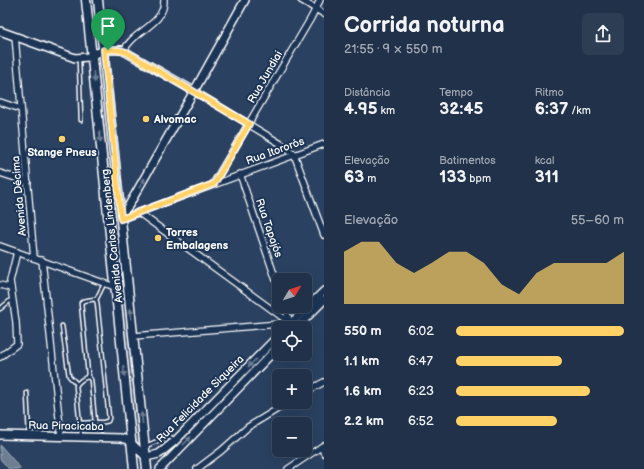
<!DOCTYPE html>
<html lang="pt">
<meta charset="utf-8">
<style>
:root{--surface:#203149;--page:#2d3d53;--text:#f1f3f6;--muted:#a2a9b4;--line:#3d4c61;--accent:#ffd166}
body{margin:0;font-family:"Balsamiq Sans",sans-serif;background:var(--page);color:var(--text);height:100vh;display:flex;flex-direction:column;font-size:15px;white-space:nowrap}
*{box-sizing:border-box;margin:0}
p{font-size:13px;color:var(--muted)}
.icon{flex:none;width:22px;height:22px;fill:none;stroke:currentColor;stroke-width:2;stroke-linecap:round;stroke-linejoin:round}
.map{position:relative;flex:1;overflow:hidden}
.details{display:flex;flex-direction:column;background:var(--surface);width:320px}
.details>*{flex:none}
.needle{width:26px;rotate:51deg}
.buttons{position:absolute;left:272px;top:273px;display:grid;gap:8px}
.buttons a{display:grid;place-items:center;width:40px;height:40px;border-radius:6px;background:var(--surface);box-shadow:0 4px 16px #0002,0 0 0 1px var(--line);font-size:20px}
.pin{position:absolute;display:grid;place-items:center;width:34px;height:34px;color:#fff;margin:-41px -17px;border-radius:50% 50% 50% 0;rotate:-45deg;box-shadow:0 0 4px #0007}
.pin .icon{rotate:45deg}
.round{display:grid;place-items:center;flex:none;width:42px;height:42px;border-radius:6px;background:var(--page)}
.head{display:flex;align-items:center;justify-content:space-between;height:68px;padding:0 20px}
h1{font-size:22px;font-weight:700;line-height:30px}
.metrics{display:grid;grid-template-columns:repeat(3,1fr);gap:6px;height:68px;padding:4px 20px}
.metrics div{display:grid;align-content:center}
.metrics b{font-size:17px;font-weight:700}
.metrics small{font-size:11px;font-weight:400}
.metrics p{font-size:11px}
.chart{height:112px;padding:8px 20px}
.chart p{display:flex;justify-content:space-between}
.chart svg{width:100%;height:72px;margin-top:4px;fill:var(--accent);opacity:.7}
ul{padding:0 20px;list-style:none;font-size:13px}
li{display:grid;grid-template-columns:64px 48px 1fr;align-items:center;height:30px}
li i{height:10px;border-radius:5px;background:var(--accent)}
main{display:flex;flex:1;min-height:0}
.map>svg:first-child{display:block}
</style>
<main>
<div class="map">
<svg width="324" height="469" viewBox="0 0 324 469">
<rect width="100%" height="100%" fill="#2a4161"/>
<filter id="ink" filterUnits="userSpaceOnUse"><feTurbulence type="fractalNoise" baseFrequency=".025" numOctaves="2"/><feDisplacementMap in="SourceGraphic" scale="8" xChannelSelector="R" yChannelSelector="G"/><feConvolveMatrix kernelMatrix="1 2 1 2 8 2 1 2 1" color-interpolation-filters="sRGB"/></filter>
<g filter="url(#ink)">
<!-- green -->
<path fill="#465975" stroke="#a2acba" d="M101,68l38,375 -3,-2 -38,-372z"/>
<!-- water -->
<path fill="#6d7d92" stroke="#a7b1be" d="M0,445l2,2 19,22h-12l-9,-10z"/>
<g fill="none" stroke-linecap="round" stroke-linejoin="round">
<defs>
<g id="service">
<path d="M79,59l2,61"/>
<path d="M96,300l8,-16"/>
<path d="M0,309l12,-10"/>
<path d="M62,326l7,50 8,8"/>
<path d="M27,393l2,42"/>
<path d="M80,423l24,-1 4,-1 1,-3 -12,-116 -2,-3 -12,2 -2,2 7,71 -1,3"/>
<path d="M81,435l-5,-49c2,-4 8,-9 13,-9l2,3 4,42"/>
<path d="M146,446l23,-10 6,4"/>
</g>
<g id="minor">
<path d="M301,0l23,14"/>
<path d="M15,36l19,222"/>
<path d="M124,51c8,-20 41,-26 40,-51"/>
<path d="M194,91l92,56 8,7 30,81"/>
<path d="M0,102l21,7"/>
<path d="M0,173l28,9"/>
<path d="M240,174l39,115"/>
<path d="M213,184l98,-166 9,-18"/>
<path d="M138,212l155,113"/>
<path d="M121,219l203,-75"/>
<path d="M0,246l115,41"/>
<path d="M42,260l19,176"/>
<path d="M0,285l11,3"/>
<path d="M285,306l5,17"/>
<path d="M134,336l157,-13"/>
<path d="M0,357l17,-13 -1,-22 -6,-41 7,-29"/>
<path d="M305,392l19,-10"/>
<path d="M321,447l3,6"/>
<path d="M197,469l24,-18 27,-24 41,-25"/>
<path d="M288,469l36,-24"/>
</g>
<g id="tertiary">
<path d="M0,31l75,27 13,-1 16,-7h18l72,41"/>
<path d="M121,216l8,-11 69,-121 47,-84"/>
<path d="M286,328l38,-37"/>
<path d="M296,328l28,-28"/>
<path d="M0,435l121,3 7,2 18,17 13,-3 16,-13 104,-106"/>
<path d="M160,469l119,-123"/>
</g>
<g id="primary">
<path d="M86,0l48,469"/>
<path d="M98,0l49,469"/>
</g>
</defs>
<!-- service casing -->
<use href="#service" stroke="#fff" stroke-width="5.5"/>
<!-- minor casing -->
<use href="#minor" stroke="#fff" stroke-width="8"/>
<!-- tertiary casing -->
<use href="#tertiary" stroke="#fff" stroke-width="10"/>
<!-- primary casing -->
<use href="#primary" stroke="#fff" stroke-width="11"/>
<!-- service -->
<use href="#service" stroke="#1d3557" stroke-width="2.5"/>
<!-- minor -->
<use href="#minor" stroke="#1d3557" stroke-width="5.5"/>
<!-- tertiary -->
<use href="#tertiary" stroke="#1d3557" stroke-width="7"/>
<!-- primary -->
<use href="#primary" stroke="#1d3557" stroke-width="8"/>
</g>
<!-- one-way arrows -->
<defs><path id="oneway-solid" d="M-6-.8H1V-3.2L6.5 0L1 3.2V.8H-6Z"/></defs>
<g fill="#6c7c92">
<use href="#oneway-solid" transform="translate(94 77) rotate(83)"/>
<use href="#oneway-solid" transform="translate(100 137) rotate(84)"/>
<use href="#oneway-solid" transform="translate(142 183) rotate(-60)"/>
<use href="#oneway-solid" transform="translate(131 314) rotate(-96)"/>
<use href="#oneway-solid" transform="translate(252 363) rotate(135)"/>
<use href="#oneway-solid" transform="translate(124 371) rotate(84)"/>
<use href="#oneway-solid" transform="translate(142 418) rotate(-96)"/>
<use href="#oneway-solid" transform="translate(187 441) rotate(-46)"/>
</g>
</g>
<g fill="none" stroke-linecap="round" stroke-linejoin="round" filter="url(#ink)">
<defs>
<path id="route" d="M104,50h14l8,2 123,72 -35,60 -93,35z"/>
</defs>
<!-- route casing -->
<use href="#route" stroke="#fff" stroke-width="8"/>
<!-- route -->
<use href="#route" stroke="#ffd166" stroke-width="5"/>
</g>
<!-- markers -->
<g fill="#ffd166" stroke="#1d3557" stroke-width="1.5">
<circle cx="146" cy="119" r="4"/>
<circle cx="62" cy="139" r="4"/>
<circle cx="158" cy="238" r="4"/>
</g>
<g text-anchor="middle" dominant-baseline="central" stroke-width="4" stroke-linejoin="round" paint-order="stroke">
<!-- street labels -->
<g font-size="11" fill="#fff" stroke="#1d3557">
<text transform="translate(265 77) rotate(-60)">Rua Jundiai</text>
<text transform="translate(275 151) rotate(-20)">Rua Itororós</text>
<text transform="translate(19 196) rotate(-95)">Avenida Décima</text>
<text transform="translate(269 228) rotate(71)">Rua Tapajós</text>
<text transform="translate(112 236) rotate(-96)">Avenida Carlos Lindenberg</text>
<text transform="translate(200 399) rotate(-45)">Rua Felicidade Siqueira</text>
<text transform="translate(66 426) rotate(1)">Rua Piracicaba</text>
</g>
<!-- poi labels -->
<g font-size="11" font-weight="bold" fill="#fff" stroke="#1d3557" text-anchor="start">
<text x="154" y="119">Alvomac</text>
<text x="62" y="152" text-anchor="middle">Stange Pneus</text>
<text x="166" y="232">Torres<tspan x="166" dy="13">Embalagens</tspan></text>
</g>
</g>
</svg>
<div class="buttons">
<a><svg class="needle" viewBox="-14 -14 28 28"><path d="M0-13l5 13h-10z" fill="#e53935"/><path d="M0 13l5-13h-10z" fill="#a2a9b4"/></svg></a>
<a><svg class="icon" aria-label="locate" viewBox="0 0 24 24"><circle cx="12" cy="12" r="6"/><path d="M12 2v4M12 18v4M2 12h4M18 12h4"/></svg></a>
<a>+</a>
<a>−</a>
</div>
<div class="pin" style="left:108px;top:50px;background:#1e9e55"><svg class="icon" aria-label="arrive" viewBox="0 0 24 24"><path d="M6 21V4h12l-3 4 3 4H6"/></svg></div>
</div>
<section class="details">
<div class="head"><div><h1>Corrida noturna</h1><p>21:55 · 9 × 550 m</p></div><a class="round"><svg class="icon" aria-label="share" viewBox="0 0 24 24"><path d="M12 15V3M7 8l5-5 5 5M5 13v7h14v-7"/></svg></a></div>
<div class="metrics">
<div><p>Distância</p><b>4.95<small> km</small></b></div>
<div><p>Tempo</p><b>32:45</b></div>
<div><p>Ritmo</p><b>6:37<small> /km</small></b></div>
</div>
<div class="metrics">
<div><p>Elevação</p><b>63<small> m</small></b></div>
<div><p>Batimentos</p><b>133<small> bpm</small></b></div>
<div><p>kcal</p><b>311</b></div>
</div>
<div class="chart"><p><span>Elevação</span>55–60 m</p>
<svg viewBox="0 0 160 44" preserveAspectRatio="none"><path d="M0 44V12L10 6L20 6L30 19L40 25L50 19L60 12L70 12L80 19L90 32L100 38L110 25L120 19L130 19L140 19L150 19L160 12V44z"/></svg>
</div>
<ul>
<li><b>550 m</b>6:02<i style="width:100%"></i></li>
<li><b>1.1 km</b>6:47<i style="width:63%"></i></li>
<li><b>1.6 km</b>6:23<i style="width:80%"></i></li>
<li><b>2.2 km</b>6:52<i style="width:60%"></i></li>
</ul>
</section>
</main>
